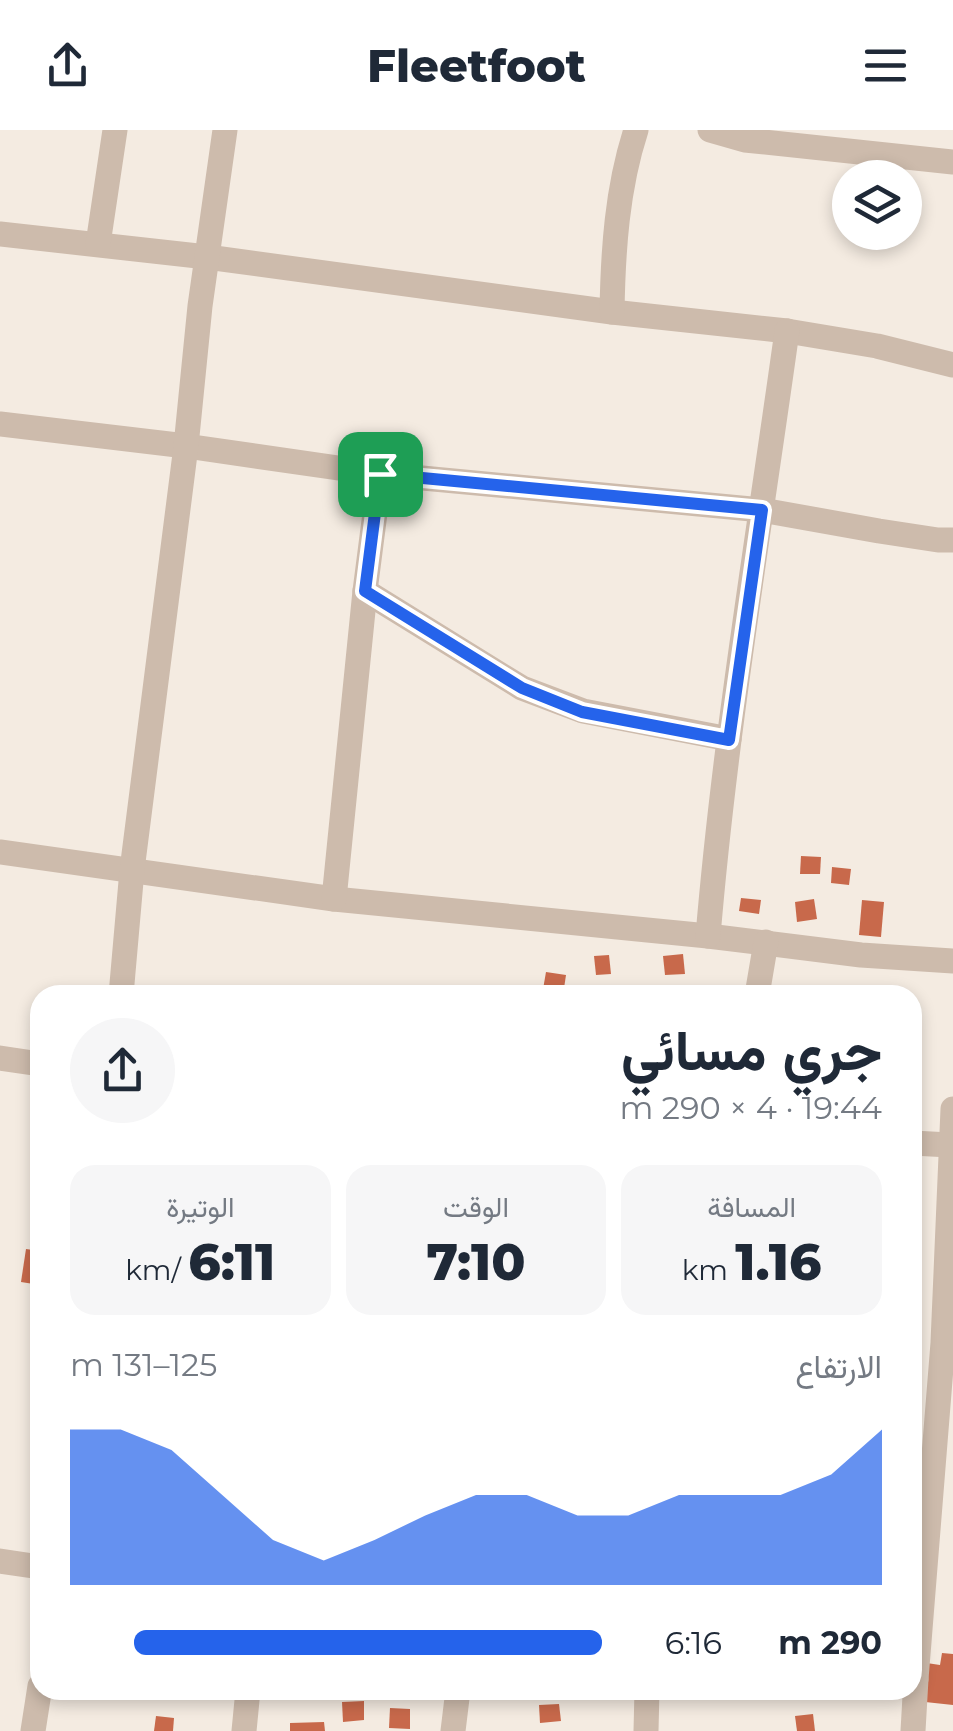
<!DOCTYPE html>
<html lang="ar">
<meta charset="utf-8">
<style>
:root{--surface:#fff;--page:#f6f6f7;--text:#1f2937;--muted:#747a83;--accent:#2563eb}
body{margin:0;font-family:Montserrat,Vazirmatn,sans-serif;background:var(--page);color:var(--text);direction:rtl;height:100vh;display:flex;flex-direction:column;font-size:38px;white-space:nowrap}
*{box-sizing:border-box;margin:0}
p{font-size:32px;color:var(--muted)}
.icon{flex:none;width:55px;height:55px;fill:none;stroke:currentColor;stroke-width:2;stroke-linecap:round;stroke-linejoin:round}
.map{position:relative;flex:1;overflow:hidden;direction:ltr}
.details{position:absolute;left:30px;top:855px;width:892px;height:715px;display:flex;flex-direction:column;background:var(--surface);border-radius:30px;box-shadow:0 5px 15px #0003;direction:rtl}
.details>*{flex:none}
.tools{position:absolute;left:832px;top:30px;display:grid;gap:20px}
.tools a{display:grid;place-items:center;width:90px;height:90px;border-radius:50%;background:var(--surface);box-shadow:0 5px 15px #0003;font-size:50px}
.pin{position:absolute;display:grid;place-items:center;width:85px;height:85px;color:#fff;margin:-42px;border-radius:20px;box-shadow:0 5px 15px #0006}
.round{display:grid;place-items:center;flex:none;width:105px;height:105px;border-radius:52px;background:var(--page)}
.summary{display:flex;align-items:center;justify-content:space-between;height:170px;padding:0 40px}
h1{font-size:55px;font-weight:800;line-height:75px}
.metrics{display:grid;grid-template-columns:repeat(3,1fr);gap:15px;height:170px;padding:10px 40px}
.metrics div{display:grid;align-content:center;border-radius:25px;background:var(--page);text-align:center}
.metrics b{font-size:50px;font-weight:800}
.metrics small{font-size:28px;font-weight:400}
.metrics p{font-size:28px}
.chart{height:280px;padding:20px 40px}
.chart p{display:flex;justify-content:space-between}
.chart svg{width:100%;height:180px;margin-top:10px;fill:var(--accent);opacity:.7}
ul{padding:0 40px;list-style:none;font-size:32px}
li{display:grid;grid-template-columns:160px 120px 1fr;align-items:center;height:75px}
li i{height:25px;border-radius:12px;background:var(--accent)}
header{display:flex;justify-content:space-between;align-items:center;height:130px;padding:0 40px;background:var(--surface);font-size:45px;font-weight:800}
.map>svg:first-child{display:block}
</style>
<header><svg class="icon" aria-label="menu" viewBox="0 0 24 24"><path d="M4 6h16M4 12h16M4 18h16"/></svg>Fleetfoot<svg class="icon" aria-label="share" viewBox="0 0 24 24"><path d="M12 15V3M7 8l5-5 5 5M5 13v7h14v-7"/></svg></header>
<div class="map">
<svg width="953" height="1601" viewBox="0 0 953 1601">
<rect width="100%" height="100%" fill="#f4ebe1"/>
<!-- building -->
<g fill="#c8694b">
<path d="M801,726l20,1 -1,17h-20z"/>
<path d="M832,737l19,2 -2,16 -18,-2z"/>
<path d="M741,768l20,2 -2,14 -20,-3z"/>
<path d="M814,769l3,20 -20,3 -2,-20z"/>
<path d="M862,770l22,2 -3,35 -22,-2z"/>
<path d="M683,824l2,20 -20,1 -2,-19z"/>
<path d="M609,825l2,19 -15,1 -2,-19z"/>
<path d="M546,842l20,3 -3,20h-21z"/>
<path d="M26,1119l14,2v34l-19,-3z"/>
<path d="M942,1523l11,1v51l-37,-4 4,-39 20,3z"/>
<path d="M364,1571v19l-21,2 -1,-20z"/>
<path d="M559,1574l2,17 -21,2 -1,-18z"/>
<path d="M390,1578l20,1v20l-21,-1z"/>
<path d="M813,1584l2,17h-18l-2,-15z"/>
<path d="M156,1586l18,2 -1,13h-19z"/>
<path d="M324,1592l1,9h-35v-8z"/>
</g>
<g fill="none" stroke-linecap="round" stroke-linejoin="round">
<!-- minor -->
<g stroke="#cdbbac" stroke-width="25">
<path d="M710,0l35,10 208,22"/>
<path d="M0,104l207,23 405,55 175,19 90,15 76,19"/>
<path d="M98,114l17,-114"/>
<path d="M612,182c1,-61 5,-124 24,-182"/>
<path d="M0,294l186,22 194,28 382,36 117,21 59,9h15"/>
<path d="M365,461l157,97 61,23 146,28"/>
<path d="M0,722l334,47 374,37 153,19 92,6"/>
<path d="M334,769l31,-308 15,-117"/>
<path d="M708,806c17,-203 51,-403 79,-605"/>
<path d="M121,865l11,-125 54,-424 14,-140 25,-176"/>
<path d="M757,865l9,-53"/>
<path d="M0,928l40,6"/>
<path d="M912,1013l38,2"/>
<path d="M0,1431l40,6"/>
<path d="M912,1549h4l27,-336 10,-234"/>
<path d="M33,1601l7,-45"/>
<path d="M244,1601l4,-41"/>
<path d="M453,1601l5,-41"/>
<path d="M646,1601l1,-41"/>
<path d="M913,1601l3,-52"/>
</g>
</g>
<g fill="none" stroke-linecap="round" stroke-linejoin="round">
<defs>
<path id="route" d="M380,344l382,36 -33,230 -147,-28 -60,-24 -157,-97z"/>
</defs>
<!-- route casing -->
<use href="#route" stroke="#fff" stroke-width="20"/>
<!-- route -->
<use href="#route" stroke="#2563eb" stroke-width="12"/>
</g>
</svg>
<div class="tools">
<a><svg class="icon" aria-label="layers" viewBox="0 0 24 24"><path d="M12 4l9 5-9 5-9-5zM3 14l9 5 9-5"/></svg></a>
</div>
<div class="pin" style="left:380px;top:344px;background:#1e9e55"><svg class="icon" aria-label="arrive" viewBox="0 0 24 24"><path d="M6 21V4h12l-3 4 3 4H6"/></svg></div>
<section class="details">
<div class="summary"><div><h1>جري مسائي</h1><p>19:44 · 4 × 290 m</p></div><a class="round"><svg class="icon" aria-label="share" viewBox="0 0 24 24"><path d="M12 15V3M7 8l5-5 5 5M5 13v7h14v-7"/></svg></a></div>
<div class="metrics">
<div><p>المسافة</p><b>1.16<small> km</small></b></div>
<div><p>الوقت</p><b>7:10</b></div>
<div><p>الوتيرة</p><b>6:11<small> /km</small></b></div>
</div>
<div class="chart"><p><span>الارتفاع</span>125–131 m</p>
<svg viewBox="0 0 160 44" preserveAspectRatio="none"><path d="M0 44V6L10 6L20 11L30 22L40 33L50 38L60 33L70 27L80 22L90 22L100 27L110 27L120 22L130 22L140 22L150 17L160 6V44z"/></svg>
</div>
<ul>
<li><b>290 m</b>6:16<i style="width:88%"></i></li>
</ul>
</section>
</div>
